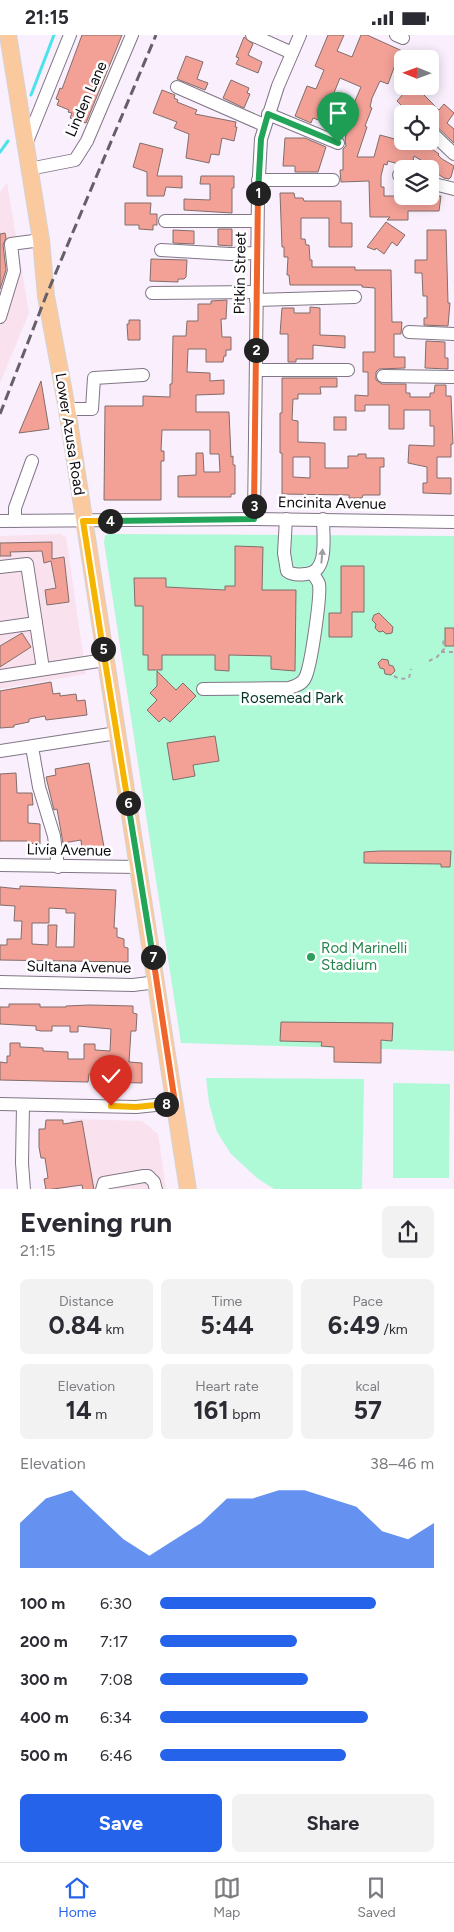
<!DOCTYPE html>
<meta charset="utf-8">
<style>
:root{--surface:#fff;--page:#f2f2f3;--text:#2b2b33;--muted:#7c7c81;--line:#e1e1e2;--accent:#2563eb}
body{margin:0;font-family:Figtree,sans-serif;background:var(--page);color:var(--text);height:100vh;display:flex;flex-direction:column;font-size:19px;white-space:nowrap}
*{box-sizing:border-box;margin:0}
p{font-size:16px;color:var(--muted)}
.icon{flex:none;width:28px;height:28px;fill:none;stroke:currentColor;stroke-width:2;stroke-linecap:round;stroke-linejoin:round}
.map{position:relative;height:1154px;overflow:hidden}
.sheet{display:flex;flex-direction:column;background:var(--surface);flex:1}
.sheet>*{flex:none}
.needle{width:32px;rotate:271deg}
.fabs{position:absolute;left:394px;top:15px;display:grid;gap:10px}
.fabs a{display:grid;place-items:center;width:45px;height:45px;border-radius:8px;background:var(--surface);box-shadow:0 2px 12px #0003;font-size:25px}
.pin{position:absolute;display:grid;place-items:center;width:42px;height:42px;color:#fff;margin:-51px -21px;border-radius:50% 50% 50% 0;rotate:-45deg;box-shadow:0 0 5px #0007}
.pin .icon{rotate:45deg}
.km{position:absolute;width:25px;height:25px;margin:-12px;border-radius:50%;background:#222;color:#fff;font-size:14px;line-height:25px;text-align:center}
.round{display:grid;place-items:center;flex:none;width:52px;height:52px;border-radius:8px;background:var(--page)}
.head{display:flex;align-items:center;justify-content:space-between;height:85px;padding:0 20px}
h1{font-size:28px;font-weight:700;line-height:38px}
.figures{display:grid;grid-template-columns:repeat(3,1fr);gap:8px;height:85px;padding:5px 20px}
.figures div{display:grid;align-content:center;border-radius:8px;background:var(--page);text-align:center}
.figures b{font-size:25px;font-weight:700}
.figures small{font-size:14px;font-weight:400}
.figures p{font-size:14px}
.chart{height:140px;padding:10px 20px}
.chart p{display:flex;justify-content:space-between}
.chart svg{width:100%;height:90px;margin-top:5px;fill:var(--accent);opacity:.7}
.action{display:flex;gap:10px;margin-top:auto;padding:10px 20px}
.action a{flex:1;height:58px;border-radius:8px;background:var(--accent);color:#fff;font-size:20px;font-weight:700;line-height:58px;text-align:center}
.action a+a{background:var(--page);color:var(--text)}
ul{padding:0 20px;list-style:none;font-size:16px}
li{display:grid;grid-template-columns:80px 60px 1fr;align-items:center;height:38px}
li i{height:12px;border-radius:6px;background:var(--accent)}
.status{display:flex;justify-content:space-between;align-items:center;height:35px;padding:0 25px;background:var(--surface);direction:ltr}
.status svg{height:14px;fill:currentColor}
.dock{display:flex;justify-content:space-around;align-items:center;height:70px;border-top:1px solid var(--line);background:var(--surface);font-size:14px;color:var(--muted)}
.dock a{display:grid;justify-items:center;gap:2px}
.dock .selected{color:var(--accent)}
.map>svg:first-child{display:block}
</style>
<div class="status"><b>21:15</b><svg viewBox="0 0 49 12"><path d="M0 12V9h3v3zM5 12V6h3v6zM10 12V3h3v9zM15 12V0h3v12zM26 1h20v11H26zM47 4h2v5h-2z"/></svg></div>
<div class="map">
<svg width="454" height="1155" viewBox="0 0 454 1155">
<rect width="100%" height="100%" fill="#f9effd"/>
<!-- industrial -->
<g fill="#f9e2ee">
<path d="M7,148l22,130 -29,70v-191z"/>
<path d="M60,499l6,3 20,137 -86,15v-153z"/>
<path d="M71,1084l71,2 16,13 8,55h-84z"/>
</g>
<!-- green -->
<g fill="#aef9d6">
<path d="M108,499l346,2v515l-273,-8 -77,-501 1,-6z"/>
<path d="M206,1043l158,1 -2,110h-88l-17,-11 -26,-24 -14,-22 -8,-29z"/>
<path d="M393,1048l57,1 -1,94h-56z"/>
</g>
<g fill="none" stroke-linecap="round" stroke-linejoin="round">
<!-- stream -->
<g stroke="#4be3eb" stroke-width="3">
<path d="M31,60l23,-60"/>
<path d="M0,117l8,-11"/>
</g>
</g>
<!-- building -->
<g fill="#f3a197" stroke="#826d6a" fill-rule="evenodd">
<path d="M82,0h40l-36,88 -16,-5 2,-5 -4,-1 1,-2 -12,-5 2,-5 -3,-1 4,-11 2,1z"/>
<path d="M328,0h16l-7,16 15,6 9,-22h6l53,24h-18v9l-7,-3 -7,19 -8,-3 -8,17 -2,9 2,1 -7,18 2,1 -10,30h17l6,-22 22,6h22l-1,2 16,11 -1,1 4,4 12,7 -3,11 -2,2 -5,-1 -14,-9 1,-3 -17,-10 -1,5 -2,-1 -2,7 -21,-6 -1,4 -3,-1 -3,12v11h3v9h57l-2,15h-31v9h-21l3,-3h-20l-1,-36 -28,1 -1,-12h3v-21l3,-3 -1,-7h1l-1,-1 2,-6 -7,-2v-6h-10l-17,-6 -2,5 -16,-7 12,-30 9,3 8,-19 -9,-4zM340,43l21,9 -13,30 -21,-7z"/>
<path d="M244,2l9,7 -5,11 14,7 -4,11 -22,-9 3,-6 -3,-1z"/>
<path d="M186,21l17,6 -6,17 11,4 -3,7 -28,-11z"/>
<path d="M231,45l18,8 -2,5 3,1 -6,14 -21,-10z"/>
<path d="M410,51h23l-9,9 15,15 5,-6 10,9 -7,10 7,6v14l-24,-23v-6h-10l-7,-7 -5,5 -11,-11z"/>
<path d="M162,55l13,5 -1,3 4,2 -1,2 20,8 -2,4 41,8 -1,5h2l-3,14 -12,-3 -3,17 -8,-1 -2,9 -23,-5 3,-24 -15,-6 3,-6 -24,-9z"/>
<path d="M285,103h20l21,9 -8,25h-23v-6h-12z"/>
<path d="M140,108l23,6 -6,27h25v12l-16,-1 -2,9h-17v-24l-14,-5z"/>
<path d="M201,141h33v12h-2v25l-48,-3v-11l26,1v-16h-10z"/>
<path d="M280,158h14l1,5h8l1,3h37v22h11v24h-23v-29h-28v21h4l1,6h3l1,15h2v7h43v3h36l1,52h10l-1,12h-7v23h11v11l-26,1 -3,3v8l6,4h24v9h4v4h20v-4h4l1,-8h11v11h5l2,48h-2v13h-14v21h14v16l-28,-1v-10h4v-16l-19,-4 1,-18 25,1v-20h-4v-16h-26v19h-15v-24h-24v6h-10v-16l13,1v-24h-5v-20h12v-64l-13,-1v-2h-72l-1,-10h-2l1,-18h-4v-10h-2z"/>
<path d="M125,168h26l-1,11h7v11h-4v5l-14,-1v-4h-14z"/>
<path d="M386,187l19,13 -8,11 -5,-4 -8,12 -8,-6 -1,2 -8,-3z"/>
<path d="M218,194h14v17l-14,-1z"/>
<path d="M173,195l21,1v13l-21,-1z"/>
<path d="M427,195h19l2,73h2l-2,23 -24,-1v-7h3v-22h-4l-1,-23h-7v-13h12z"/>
<path d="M5,198l1,5 -3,7 3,25 -6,19v-55z"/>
<path d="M151,224l36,1 -1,17 -2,2h-6v3l-28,-1z"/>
<path d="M227,265l-1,19h-5l1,18h9v13h-5v6h-2l-1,6h-17v-13h-18l-1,23 23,1v8l14,-1v14l-28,1v17h33l2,45 2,-1v9h2v29h-4v3h-53v-21l18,-1v-22h7l1,19h16l-1,-18h-9v-24h-48l-1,21h3v10h-3v39h-57l1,-94h38v-10l27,1v-13h2l1,-48h13l1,-15h11v-17h13v-3z"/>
<path d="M310,272l10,1v27l25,1v12l-32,-3v14h-17v3h-8v-28h-8l2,-26h12v5h16z"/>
<path d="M129,285h11v20h-12l-1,-16h2z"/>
<path d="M426,306l19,1v16h3v11l-23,-1z"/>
<path d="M282,343h55v9h-17l1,7h-23v5h-5l-1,21 6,1v21l27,1v25h23v-12h10v-2h8v4h18v9h-4v28h-17l-1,3h-13v-3l-67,-1v-41h-2v-40h2zM293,422h17v21l-17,-1z"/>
<path d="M41,346l8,48 -30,4z"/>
<rect x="334" y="382" width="12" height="13"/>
<path d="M52,507v17l12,-2 5,45 -22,3 -2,-15 11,-2 -5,-27 -7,2 -2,-12 -32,1 1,4h-11v-13z"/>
<path d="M235,511l28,1 -1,43h34l-1,81 -24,-2v-13l-42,-1v16l-14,-1v-15h-53v15h-14v-15h-5v-49h-8l-1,-28h32v9l59,3v-4h10z"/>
<path d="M341,531h23v46h-12v25h-23v-24h12z"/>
<path d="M379,578l14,14 -1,6 -6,1 -3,-3 -4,1 -4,-4 1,-4 -4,-4 2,-5z"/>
<rect x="445" y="593" width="9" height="18"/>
<path d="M22,598l9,14 -31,20v-21z"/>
<path d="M382,624l6,1 1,5 4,1 2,5 -4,4 -6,-1 -1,-5 -4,-1 -2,-5z"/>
<path d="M157,636l19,19 7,-7 13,13 -26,26 -6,-5 -5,5 -12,-12 10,-10 -7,-7 7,-7z"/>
<path d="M51,647l2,12 7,-1v3l16,-2 1,7 8,-1 2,15 -41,5 -1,-4 -16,3v3l-15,3v2l-14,1v-37z"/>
<path d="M215,701l4,25 -26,4 2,11 -22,4 -6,-37z"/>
<path d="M89,728l15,84 -22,3 -1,-10 -18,3 -6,-34 -3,1 -8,-33 10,-2 -1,-6z"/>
<path d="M16,738l1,20h15l1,12h-5v18l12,1v20l-13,-1v-2h-27v-67z"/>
<path d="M379,816h72l-1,16h-9v-3l-77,-1v-11z"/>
<path d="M20,851l96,4 -2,38h3v9l7,2v8l4,1v14l-128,-2v-15h7v-6h14l1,-18h-8l1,-15 -15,-1v-18l20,2zM49,873l17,1v4h9l-1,34h-18l1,-22h-9v20l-16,-1v-21h17z"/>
<path d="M9,969h31v3h26v-1l23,-1 44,1v7l4,1 -1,17h-5l-2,31 13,1v20l-35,-1v-8h-18l-1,8 -88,-2v-18l7,1v-7h3v-13h10v4l23,1v3l25,1v7h16v-15h11v6l15,1 1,-22 -33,-3v6h-8v-6h-18v5h-11l-5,-1v-4l-36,-2v-17h9z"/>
<path d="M281,987l112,1 -1,18 -11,-1v23l-47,-1v-15l-13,-1 1,-4 -42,-1z"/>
<path d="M46,1085h17v4l19,-3 12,69h-11l-1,-5 -36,5 -2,-11 4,-1 -3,-20h-4l-2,-11v-18h6z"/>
</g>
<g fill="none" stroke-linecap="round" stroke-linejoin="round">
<defs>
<g id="minor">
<path d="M252,0l40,18"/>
<path d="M396,0l7,3"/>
<path d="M177,52l87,38"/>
<path d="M268,79l70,29"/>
<path d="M430,96l24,23"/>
<path d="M26,109l44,-109"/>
<path d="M29,134l46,-9 12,-19 45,-106"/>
<path d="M399,140l3,1"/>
<path d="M258,145h75"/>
<path d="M430,148l24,6"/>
<path d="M165,186h92"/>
<path d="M161,215l69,4 27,-1"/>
<path d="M152,258l104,-1"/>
<path d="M256,265l99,-3"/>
<path d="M0,282l14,-46 -3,-27 30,-4"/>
<path d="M409,297l45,2"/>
<path d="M256,335h92"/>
<path d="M383,341l71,1"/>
<path d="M67,374h25l2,-31 49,-3"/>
<path d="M254,484l4,-325 3,-55 17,-53 22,-51"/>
<path d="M286,484l-2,34 3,18c5,4 12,4 19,3 23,-1 17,-38 17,-55"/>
<path d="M0,486l254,-2 200,3"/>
<path d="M15,486v-13l17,-47"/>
<path d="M0,532l27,-3 16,105"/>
<path d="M0,593l36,-5"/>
<path d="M0,641l105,-16"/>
<path d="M203,654l86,-1c7,-2 13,-4 16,-10 6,-11 16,-82 14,-94 -1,-3 -4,-7 -6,-10"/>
<path d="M32,712l7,40 15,49 4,31"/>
<path d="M0,716l117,-18"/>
<path d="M0,830l138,2"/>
<path d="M0,947l133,3 24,-3"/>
<path d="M0,1069l136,3 39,-4"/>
<path d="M23,1070l-1,58 2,27"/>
<path d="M102,1155l2,-7 40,-7h4l6,6 2,8"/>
</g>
<path id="major" d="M8,0l33,205 5,56 21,113 121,781"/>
</defs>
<!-- minor casing -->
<use href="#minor" stroke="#807685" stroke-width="14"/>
<!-- major casing -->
<use href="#major" stroke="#d3d3d4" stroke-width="18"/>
<!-- path -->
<g stroke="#aaa2ad" stroke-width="2" stroke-dasharray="4 4" stroke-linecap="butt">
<path d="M441,617h13"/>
<path d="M429,626l8,-4 7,-8 -1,-11"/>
<path d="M394,641l6,3 9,-1 2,-9"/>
</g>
<!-- minor -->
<use href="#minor" stroke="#fff" stroke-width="12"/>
<!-- major -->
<use href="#major" stroke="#faca9e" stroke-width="16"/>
<!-- rail -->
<path stroke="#656068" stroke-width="3" stroke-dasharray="10 5" stroke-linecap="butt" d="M0,379l46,-118 110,-261"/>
</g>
<!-- one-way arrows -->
<defs><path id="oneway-solid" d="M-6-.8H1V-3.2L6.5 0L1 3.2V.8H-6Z" transform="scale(1.25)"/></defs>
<use fill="#9e9d9f" href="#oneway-solid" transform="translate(322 521) rotate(-85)"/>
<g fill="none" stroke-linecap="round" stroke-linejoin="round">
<defs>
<path id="split-1" d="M258,158l3,-54 7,-25 70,29"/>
<path id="split-2" d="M256,315l2,-157"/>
<path id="split-3" d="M254,471l2,-156"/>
<path id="split-4" d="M110,486l144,-2v-13"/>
<path id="split-5" d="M103,614l-20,-128h27"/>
<path id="split-6" d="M103,614l25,154"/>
<path id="split-7" d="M128,768l25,154"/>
<path id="split-8" d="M153,922l22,146 -9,1"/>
<path id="split-9" d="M111,1071l25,1 30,-3"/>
</defs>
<!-- split-1 casing -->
<use href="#split-1" stroke="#fff" stroke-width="10"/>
<!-- split-2 casing -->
<use href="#split-2" stroke="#fff" stroke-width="10"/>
<!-- split-3 casing -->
<use href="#split-3" stroke="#fff" stroke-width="10"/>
<!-- split-4 casing -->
<use href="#split-4" stroke="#fff" stroke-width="10"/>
<!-- split-5 casing -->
<use href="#split-5" stroke="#fff" stroke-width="10"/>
<!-- split-6 casing -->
<use href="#split-6" stroke="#fff" stroke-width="10"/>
<!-- split-7 casing -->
<use href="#split-7" stroke="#fff" stroke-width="10"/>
<!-- split-8 casing -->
<use href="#split-8" stroke="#fff" stroke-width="10"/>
<!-- split-9 casing -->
<use href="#split-9" stroke="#fff" stroke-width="10"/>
<!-- split-1 -->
<use href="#split-1" stroke="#22a559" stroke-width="6"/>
<!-- split-2 -->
<use href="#split-2" stroke="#f0652b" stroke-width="6"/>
<!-- split-3 -->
<use href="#split-3" stroke="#f0652b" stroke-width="6"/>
<!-- split-4 -->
<use href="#split-4" stroke="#22a559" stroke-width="6"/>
<!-- split-5 -->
<use href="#split-5" stroke="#f5b400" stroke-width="6"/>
<!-- split-6 -->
<use href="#split-6" stroke="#f5b400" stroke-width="6"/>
<!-- split-7 -->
<use href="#split-7" stroke="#22a559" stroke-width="6"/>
<!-- split-8 -->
<use href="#split-8" stroke="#f0652b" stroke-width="6"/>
<!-- split-9 -->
<use href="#split-9" stroke="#f5b400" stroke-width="6"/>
</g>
<!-- markers -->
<circle fill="#2e9e5b" stroke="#fff" stroke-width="2" cx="311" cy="922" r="5"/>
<g text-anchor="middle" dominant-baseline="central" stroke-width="5" stroke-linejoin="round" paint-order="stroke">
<!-- street labels -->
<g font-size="15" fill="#0d0a0f" stroke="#fff">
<text transform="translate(86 64) rotate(-66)">Linden Lane</text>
<text transform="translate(240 238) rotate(-89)">Pitkin Street</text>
<text transform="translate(70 399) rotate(81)">Lower Azusa Road</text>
<text transform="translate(332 468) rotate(1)">Encinita Avenue</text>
<text transform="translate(69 815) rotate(1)">Livia Avenue</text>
<text transform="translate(79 932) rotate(1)">Sultana Avenue</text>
</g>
<!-- park labels -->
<g font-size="15" fill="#013624" stroke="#fff">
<text x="292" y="663">Rosemead Park</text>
</g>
<!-- leisure labels -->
<g font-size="15" fill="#27864d" stroke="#fff" text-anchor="start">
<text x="321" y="913">Rod Marinelli<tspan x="321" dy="17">Stadium</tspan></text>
</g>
</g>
</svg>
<div class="fabs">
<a><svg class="needle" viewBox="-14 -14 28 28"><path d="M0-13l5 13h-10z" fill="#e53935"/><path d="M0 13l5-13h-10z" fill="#7c7c81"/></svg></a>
<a><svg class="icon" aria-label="locate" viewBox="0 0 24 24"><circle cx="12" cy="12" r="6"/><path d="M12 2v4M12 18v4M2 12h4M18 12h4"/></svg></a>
<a><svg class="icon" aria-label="layers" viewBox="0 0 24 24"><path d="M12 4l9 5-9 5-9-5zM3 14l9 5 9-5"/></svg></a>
</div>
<div class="pin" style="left:338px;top:108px;background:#1e9e55"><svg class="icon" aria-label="arrive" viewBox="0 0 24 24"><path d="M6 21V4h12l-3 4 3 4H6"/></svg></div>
<div class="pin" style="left:111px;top:1071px;background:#d93025"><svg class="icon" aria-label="check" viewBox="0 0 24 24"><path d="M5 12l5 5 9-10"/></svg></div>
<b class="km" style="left:258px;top:158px">1</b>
<b class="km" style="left:256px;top:315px">2</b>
<b class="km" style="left:254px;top:471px">3</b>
<b class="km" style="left:110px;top:486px">4</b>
<b class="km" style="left:103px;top:614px">5</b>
<b class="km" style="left:128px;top:768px">6</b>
<b class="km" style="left:153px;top:922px">7</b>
<b class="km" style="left:166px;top:1069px">8</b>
</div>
<section class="sheet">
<div class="head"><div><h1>Evening run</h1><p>21:15</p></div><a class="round"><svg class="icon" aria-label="share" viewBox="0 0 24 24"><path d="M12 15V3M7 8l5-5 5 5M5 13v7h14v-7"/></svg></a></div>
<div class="figures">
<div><p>Distance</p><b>0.84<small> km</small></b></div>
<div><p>Time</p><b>5:44</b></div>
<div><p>Pace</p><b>6:49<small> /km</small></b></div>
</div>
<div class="figures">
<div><p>Elevation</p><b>14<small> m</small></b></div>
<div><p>Heart rate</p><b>161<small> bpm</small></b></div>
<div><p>kcal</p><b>57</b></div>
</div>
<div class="chart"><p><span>Elevation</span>38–46 m</p>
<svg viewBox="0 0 160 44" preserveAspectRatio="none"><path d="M0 44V22L10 10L20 6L30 18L40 30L50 38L60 30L70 22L80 10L90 10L100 6L110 6L120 10L130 14L140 26L150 30L160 22V44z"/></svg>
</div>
<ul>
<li><b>100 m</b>6:30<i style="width:79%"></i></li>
<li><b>200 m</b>7:17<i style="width:50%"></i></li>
<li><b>300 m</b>7:08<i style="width:54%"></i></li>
<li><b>400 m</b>6:34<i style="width:76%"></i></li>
<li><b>500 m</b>6:46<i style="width:68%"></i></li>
</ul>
<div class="action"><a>Save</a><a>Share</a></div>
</section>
<nav class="dock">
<a class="selected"><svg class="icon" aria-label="home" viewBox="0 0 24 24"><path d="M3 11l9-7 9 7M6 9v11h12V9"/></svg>Home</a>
<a><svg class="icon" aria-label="map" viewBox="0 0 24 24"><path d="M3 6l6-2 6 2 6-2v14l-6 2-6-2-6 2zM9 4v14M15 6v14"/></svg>Map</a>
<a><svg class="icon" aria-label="saved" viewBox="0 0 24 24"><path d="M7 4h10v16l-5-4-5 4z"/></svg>Saved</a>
</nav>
